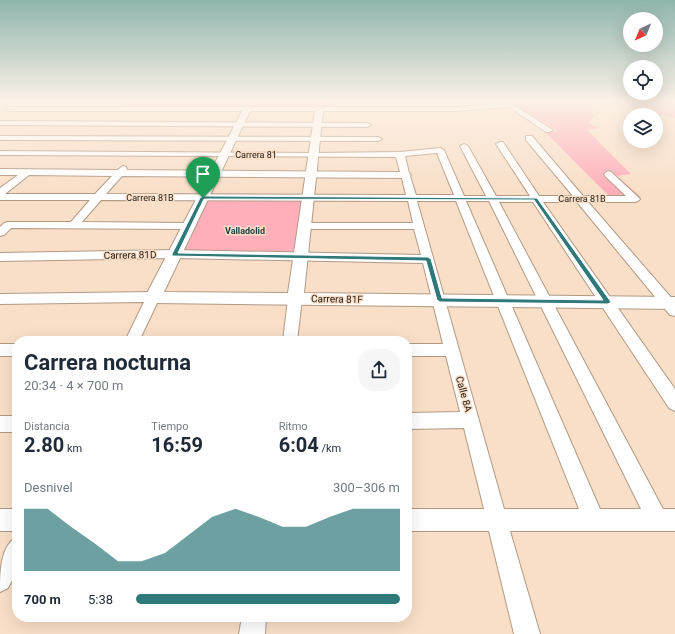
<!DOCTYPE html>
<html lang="es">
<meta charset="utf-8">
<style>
:root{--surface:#fff;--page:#f6f6f7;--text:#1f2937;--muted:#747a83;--accent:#2f797a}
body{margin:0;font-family:Roboto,sans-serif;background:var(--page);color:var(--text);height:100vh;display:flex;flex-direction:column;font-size:15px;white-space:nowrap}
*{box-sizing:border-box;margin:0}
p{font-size:13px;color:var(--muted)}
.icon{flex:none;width:22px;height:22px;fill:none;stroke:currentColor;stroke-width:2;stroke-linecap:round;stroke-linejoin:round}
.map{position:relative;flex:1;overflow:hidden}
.sheet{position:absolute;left:12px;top:336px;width:400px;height:286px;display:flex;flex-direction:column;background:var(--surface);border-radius:16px;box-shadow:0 4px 16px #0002}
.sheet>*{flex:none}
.needle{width:26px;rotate:223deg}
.tools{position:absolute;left:623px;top:12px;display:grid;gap:8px}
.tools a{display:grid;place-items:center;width:40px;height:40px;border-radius:50%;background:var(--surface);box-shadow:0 4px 16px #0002;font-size:20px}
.pin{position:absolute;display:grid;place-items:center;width:34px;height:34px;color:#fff;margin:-41px -17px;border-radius:50% 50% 50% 0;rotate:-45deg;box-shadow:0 0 4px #0007}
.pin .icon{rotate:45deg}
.round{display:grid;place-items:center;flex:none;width:42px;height:42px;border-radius:16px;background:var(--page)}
.overview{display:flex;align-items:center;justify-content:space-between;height:68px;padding:0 12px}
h1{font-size:22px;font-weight:700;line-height:30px}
.stats{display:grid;grid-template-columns:repeat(3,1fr);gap:6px;height:68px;padding:4px 12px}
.stats div{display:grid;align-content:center}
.stats b{font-size:20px;font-weight:700}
.stats small{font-size:11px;font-weight:400}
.stats p{font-size:11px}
.chart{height:112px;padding:8px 12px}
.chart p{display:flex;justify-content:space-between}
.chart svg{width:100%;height:72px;margin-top:4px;fill:var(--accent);opacity:.7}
ul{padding:0 12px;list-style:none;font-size:13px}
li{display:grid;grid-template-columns:64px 48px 1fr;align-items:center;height:30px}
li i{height:10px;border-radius:5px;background:var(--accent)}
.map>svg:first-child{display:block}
</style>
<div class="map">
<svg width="675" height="634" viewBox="0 0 675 634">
<rect width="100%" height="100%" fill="#f9dfc8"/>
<!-- green -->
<g fill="#feafb9">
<path d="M129,101h200l3,4 -4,2h-206z"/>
<path d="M509,101h84l-2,4 3,11 -5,7 10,5 -12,2 44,44 -14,2 24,21 -32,-1 -63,-63 12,-2z"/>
<path d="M626,101h49v17l-40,-9z"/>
<path d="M208,199l94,1 -9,52 -110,-2z"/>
</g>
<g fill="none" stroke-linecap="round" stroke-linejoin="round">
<defs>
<g id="minor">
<path d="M510,103l43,27 -4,2h-3l-37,-25 -53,4h-112l-3,-2 3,-2h112z"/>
<path d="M0,121l367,2 4,2 -4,2 -367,-2z"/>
<path d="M0,136l378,1 4,2 -4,2 -378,-1z"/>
<path d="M526,136h6l51,60h43l-21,-20 -1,-2 4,-3 3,1 27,25 2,2 -2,2 -3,1h-47l87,100v14l-5,-1 -93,-113h-34l132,187v22l-6,-3 -136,-206h-34l164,307h12v22h-165l30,103h-26l-25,-103h-82v-22h77l-20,-81 -57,1v-16l53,-1 -14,-56h-39v-12h36l-20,-81 -249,-5 -174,3v-8l174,-3 247,5 -7,-26h-110l-5,-3 5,-3h109l-5,-22 -307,-1 -19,22 106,1 5,3 -5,3 -177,-1 -7,7 -4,1v-9l4,-4 4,-1h63l19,-22h-90v-12l18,-13h-18v-6l117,1 6,-4 3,1 1,3 273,2 -4,-15 -396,-2v-4l313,2 87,-1 40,-4 4,2 20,46h22l-26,-50 4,-2 4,2 28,50h34l-34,-52 4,-2h3l36,54h34l-47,-56zM437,153l17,42h-38l-6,-19 1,-1 -2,-2 -4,-17zM29,175l83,1 -17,18h-90zM122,176l280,2 4,17 -300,-1zM417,201h39l123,308h-75zM466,201h23l152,308h-41z"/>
<path d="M153,292l5,2 2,3 -21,44h-14l19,-39 -144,2v-10z"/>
<path d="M295,294l5,2 2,3 -5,42h-14l5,-42 2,-3z"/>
<rect x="0" y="344" width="17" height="12"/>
<rect x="0" y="416" width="17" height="16"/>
<rect x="0" y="509" width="17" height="22"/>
<path d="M17,537v34l-9,17 -8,4c0,-20 0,-46 17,-55z"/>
<path d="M242,617h24l-1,17h-26z"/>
</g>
<path id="tertiary" d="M7,107h340v4h-24l-19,182 371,4v12l-522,-6 -6,-2 -2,-4 97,-186h-232l-4,-2zM250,111h65l-27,182 -124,-1z"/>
</defs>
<!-- minor casing -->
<use href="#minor" stroke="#b19983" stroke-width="2"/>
<!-- tertiary casing -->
<use href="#tertiary" stroke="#b19983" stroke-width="2"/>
<!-- minor -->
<use href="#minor" fill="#fff" fill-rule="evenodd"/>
<!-- tertiary -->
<use href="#tertiary" fill="#fff" fill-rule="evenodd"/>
</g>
<!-- sky -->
<linearGradient id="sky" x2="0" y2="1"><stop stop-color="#8eb5ad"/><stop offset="0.53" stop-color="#fcf1e6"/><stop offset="1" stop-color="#fcf1e6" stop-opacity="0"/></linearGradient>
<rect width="675" height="190" fill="url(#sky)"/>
<!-- route -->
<path fill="#2f797a" stroke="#fff" fill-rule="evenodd" d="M203,196l334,2 74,104 -3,2 -168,-2 -3,-2 -11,-39 -254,-5v-2l28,-56zM204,199l330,1 69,100 -161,-2 -11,-39 -3,-2 -250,-4z"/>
<g text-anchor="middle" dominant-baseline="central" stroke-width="3" stroke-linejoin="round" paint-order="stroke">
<!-- far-street labels -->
<g font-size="9" fill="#221911" stroke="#f9dfc8">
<text x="256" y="155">Carrera 81</text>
<text x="150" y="198">Carrera 81B</text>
<text x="582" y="199">Carrera 81B</text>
</g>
<!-- far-neighbourhood labels -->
<g font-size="9" font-weight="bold" fill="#193c3c" stroke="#f9dfc8">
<text x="245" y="231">Valladolid</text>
</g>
<!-- street labels -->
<g font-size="10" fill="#221911" stroke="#f9dfc8">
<text transform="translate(130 255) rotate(-1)">Carrera 81D</text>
<text transform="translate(337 299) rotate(1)">Carrera 81F</text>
<text transform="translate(464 394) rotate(75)">Calle 8A</text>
</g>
</g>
</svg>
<div class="tools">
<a><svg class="needle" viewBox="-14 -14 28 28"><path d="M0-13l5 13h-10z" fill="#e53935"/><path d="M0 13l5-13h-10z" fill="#747a83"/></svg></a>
<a><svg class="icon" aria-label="locate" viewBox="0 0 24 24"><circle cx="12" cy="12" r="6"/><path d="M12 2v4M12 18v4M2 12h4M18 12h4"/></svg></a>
<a><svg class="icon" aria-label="layers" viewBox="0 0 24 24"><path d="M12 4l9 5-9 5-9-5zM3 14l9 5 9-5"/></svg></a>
</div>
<div class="pin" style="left:203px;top:198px;background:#1e9e55"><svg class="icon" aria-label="arrive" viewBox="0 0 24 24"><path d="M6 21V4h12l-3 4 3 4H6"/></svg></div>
<section class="sheet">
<div class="overview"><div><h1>Carrera nocturna</h1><p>20:34 · 4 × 700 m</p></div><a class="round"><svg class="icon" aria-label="share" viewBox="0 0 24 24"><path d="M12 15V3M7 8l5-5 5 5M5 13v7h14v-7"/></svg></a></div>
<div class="stats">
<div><p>Distancia</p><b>2.80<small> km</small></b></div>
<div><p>Tiempo</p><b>16:59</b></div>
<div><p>Ritmo</p><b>6:04<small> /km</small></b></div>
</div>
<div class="chart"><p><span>Desnivel</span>300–306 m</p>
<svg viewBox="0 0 160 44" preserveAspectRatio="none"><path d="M0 44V6L10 6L20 17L30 27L40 38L50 38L60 33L70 22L80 11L90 6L100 11L110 17L120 17L130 11L140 6L150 6L160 6V44z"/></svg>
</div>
<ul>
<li><b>700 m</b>5:38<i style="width:100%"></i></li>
</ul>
</section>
</div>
